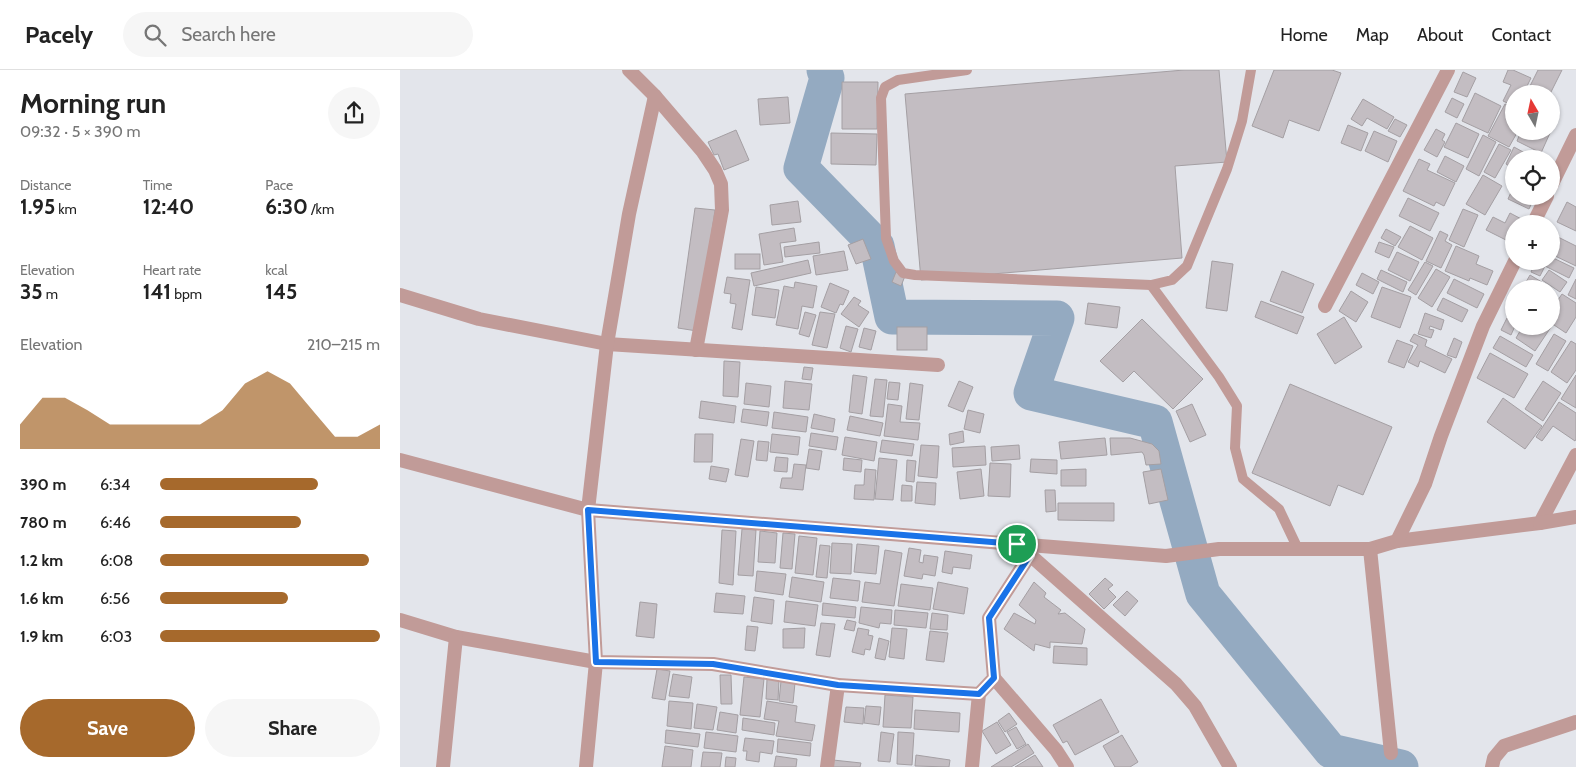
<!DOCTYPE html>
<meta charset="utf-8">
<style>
:root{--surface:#fff;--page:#f6f6f6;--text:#222;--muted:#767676;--line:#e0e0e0;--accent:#a6692c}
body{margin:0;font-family:Cabin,sans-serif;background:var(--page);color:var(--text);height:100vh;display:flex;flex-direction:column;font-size:19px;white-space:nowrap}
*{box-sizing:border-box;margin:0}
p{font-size:16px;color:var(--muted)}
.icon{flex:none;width:28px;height:28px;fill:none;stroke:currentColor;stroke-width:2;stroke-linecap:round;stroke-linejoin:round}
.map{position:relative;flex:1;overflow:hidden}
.panel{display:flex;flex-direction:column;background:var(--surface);width:400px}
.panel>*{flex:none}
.needle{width:32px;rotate:351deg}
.buttons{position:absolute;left:1105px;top:15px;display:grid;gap:10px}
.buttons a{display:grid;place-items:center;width:55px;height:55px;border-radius:50%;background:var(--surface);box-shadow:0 1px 4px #0004;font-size:25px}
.pin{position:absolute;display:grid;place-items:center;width:42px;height:42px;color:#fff;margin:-21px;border:2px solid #fff;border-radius:50%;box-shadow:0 1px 5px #0007}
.round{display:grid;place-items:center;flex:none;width:52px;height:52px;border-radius:26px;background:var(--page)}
.overview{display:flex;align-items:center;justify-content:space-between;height:85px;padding:0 20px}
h1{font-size:28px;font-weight:700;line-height:38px}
.metrics{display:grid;grid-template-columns:repeat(3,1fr);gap:8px;height:85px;padding:5px 20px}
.metrics div{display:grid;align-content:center}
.metrics b{font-size:21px;font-weight:700}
.metrics small{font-size:14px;font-weight:400}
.metrics p{font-size:14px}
.chart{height:140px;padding:10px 20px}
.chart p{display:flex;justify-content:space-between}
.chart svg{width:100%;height:90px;margin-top:5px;fill:var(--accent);opacity:.7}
.action{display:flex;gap:10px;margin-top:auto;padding:10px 20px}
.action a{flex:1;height:58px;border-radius:30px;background:var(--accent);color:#fff;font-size:20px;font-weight:700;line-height:58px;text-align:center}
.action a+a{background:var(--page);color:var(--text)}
ul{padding:0 20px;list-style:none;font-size:16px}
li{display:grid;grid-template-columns:80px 60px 1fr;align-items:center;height:38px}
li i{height:12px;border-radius:6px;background:var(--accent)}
header{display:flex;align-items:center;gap:30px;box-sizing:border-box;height:70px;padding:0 25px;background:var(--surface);border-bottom:1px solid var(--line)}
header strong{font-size:24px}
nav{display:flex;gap:28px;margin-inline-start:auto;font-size:18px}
.search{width:350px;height:45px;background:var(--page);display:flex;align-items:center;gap:12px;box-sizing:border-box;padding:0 18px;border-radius:28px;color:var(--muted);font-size:19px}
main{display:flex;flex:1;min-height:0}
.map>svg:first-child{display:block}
</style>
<header>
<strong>Pacely</strong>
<div class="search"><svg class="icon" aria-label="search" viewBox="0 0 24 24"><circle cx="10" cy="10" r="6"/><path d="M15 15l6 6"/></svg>Search here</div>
<nav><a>Home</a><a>Map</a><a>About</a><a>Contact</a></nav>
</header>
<main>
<section class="panel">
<div class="overview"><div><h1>Morning run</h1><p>09:32 · 5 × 390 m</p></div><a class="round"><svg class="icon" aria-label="share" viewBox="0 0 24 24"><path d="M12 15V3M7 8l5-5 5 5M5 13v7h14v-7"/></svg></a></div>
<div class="metrics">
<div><p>Distance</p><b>1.95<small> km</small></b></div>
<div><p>Time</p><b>12:40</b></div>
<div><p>Pace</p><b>6:30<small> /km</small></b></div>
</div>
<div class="metrics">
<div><p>Elevation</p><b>35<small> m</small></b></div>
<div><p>Heart rate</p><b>141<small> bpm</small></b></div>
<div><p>kcal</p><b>145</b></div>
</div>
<div class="chart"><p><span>Elevation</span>210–215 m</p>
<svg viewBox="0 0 160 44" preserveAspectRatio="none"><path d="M0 44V32L10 19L20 19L30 25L40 32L50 32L60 32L70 32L80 32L90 25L100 12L110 6L120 12L130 25L140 38L150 38L160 32V44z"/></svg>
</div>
<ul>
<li><b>390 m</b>6:34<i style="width:72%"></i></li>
<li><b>780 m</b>6:46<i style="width:64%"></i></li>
<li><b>1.2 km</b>6:08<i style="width:95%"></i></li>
<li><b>1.6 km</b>6:56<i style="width:58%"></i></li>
<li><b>1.9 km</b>6:03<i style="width:100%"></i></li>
</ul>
<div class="action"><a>Save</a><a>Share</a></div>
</section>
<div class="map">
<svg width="1176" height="697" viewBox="0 0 1176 697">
<rect width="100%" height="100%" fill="#e3e5eb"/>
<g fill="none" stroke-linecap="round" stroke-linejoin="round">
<!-- river -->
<path stroke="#94aac1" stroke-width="35" d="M424,0l3,8 -26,90 76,78 15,71 165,1 -26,75 124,29 48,172 128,157 70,16"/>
</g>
<!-- building -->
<g fill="#c3bdc2" stroke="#a49fa3">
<path d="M784,0h35l8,92 -52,4 7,92 -261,22 -16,-186z"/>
<path d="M874,0h58l9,3 -22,58 -30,-11 -6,18 -31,-12z"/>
<path d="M1108,0h5l18,8 -8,16h-9v12l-11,-5 8,-16 -8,-3z"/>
<path d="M1138,0h24l-12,24h-24z"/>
<path d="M1063,2l13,6 -9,19 -13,-5z"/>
<path d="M442,12h36l-1,47h-35z"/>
<path d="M1075,23l26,13 -13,27 -26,-12z"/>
<path d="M388,27l2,26 -30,2 -2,-26z"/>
<path d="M1052,28l12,6 -7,14 -12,-6z"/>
<path d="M963,29l31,18 -7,12 -20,-11 -5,8 -11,-7z"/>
<path d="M1105,34l9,4v23h4l-9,16 -21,-11z"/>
<path d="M995,49l12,6 -7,12 -12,-6z"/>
<path d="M1056,53l23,11 -11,24 -24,-11z"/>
<path d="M948,55l20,8 -7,18 -20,-8z"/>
<path d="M1036,59l9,5 -3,6 3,2 -8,15 -13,-7z"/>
<path d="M336,60l13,30 -25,10 -6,-16 -4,1 -6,-13z"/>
<path d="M974,61l23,10 -9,21 -23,-11z"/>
<path d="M1121,61h25l4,2 -9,20 -24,-12z"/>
<path d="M431,63l46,1 -1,31 -45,-1z"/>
<path d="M1083,65l13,7 -17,34 -13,-7z"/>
<path d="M1099,74l12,6 -16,28 -11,-6z"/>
<path d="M1114,77l22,12h-22v10l-8,-5z"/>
<path d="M1045,86l19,10 -8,16 -19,-10z"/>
<path d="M1019,89l11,5 -3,6 28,13 -11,23 -8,-4 -2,4 -31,-15z"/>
<path d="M1083,105l19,11 -17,29 -19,-11z"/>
<path d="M1114,109v17h21l-6,13 -21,-10 4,-9 -3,-2z"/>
<path d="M1008,128l31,15 -9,18 -31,-15z"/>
<path d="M398,131l3,21 -29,3 -2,-20z"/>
<path d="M1167,132l9,5v24l-19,-9z"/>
<path d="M295,138l20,2 -18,121 -19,-3z"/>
<path d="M1063,139l15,6 -14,32 -15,-7z"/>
<path d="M1110,143l17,9 -1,2h-12v20l-28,-14 7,-13 12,6z"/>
<path d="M1010,156l23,12 -11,22 -24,-13z"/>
<path d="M394,158l2,13 -16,2 3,19 -19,3 -5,-31z"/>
<path d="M986,159l15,8 -6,9 -14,-8z"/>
<path d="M1040,161l8,4 -3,6 7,4 -11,23 -15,-7z"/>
<path d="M1152,164l24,12v20l-25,-12z"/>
<path d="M463,169l8,20 -15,5 -8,-19z"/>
<path d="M419,172l1,11 -35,4 -1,-10z"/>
<path d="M979,172l15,5 -5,11 -14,-6z"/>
<path d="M1056,176l23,10 -3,8 17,7 -6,14 -17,-7 -1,3 -24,-10z"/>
<path d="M444,181l4,19 -32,5 -3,-19z"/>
<path d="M997,182l22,10 -9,19 -22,-11z"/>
<rect x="335" y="184" width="25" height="15"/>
<path d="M1151,187l23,11 -5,10 -24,-12 -5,10 -9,-4 5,-11h15z"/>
<path d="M408,190l3,13 -57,13 -3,-13z"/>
<path d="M812,191l21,3 -6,47 -21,-3z"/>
<path d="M1025,192l8,4 -17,29 -8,-5z"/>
<path d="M1036,199l14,8 -18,30 -14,-9z"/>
<path d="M981,200l26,12 -4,10 -26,-13z"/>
<path d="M1149,200l18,12 -7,10 -18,-12z"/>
<path d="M882,201l32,13 -12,29 -32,-12z"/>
<path d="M496,202l9,4 -4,10 -9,-4z"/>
<path d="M962,203l17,9 -6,12 -17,-9z"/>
<path d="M1130,205l20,12 -1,2h-27z"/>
<path d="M327,207l23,3 -8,50 -10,-2 4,-24 -6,-1 1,-9 -7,-1z"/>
<path d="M1054,209l30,15 -7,14 -30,-15z"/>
<path d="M1176,209v20l-8,-4z"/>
<path d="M395,212l22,4 -4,22 -11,-2 -4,23 -22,-4 8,-39 10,2z"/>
<path d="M430,213l19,8 -6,14 -3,-1 -4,9 -15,-6z"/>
<path d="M356,217l23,3 -4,28 -23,-3z"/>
<path d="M982,217l29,10 -11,31 -29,-11z"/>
<path d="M951,221l17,11 -12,20 -17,-11z"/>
<path d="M1162,224l14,9v14l-10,16 -15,-10v-13z"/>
<path d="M454,227l7,4 -3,4 11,7 -10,15 -18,-13z"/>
<path d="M1043,228l25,12 -6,12 -25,-12z"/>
<path d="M861,231l43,16 -7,17 -42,-17z"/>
<path d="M688,233l32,4 -3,21 -32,-4z"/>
<path d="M405,242l11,3 -7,22 -10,-3z"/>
<path d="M420,242l15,2 -8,34 -15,-3z"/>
<path d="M1025,243l19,7 -3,10 -11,-4 -1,3 5,1 -3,8 -13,-4z"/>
<path d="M944,247l18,30 -27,17 -18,-30z"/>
<path d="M1107,248l7,2 1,6 -4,9 -10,-5z"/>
<path d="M742,249l61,60 -30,30 -39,-38 -11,11 -23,-21z"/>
<path d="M446,256l12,3 -7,23 -11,-4z"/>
<path d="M1123,256h26l2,1 -16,24 -19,-13z"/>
<rect x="497" y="257" width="30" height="23"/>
<path d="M464,258l12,3 -5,19 -12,-3z"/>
<path d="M1014,264l13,6 -2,6 27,13 -7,14 -25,-12 -2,6 -10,-5 10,-17 -8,-4z"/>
<path d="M1154,264l12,7 -18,30 -12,-7z"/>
<path d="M1100,266l33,19 -7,12 -33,-19z"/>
<path d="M1054,268l8,4 -6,16 -9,-3z"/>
<path d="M997,270l16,6 -9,22 -16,-6z"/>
<path d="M1171,271l5,3v26l-9,13 -16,-11z"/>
<path d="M1090,283l38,21 -14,24 -37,-20z"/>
<path d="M324,291l16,1 -2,35 -15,-1z"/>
<path d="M404,297l9,1 -2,12 -9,-1z"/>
<path d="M453,305l14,2 -5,37 -13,-2z"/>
<path d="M1176,305v33l-15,-9z"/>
<path d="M475,309l12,1 -4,37 -13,-1z"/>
<path d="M385,311l27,3 -3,26 -26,-2z"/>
<path d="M559,311l14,6 -10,25 -15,-6z"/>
<path d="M1143,311l18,12 -18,28 -18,-12z"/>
<path d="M489,312l11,1 -2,17 -11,-1z"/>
<path d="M346,313l25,3 -2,21 -25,-3z"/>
<path d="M510,313l13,2 -4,35 -13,-1z"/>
<path d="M890,314l102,43 -29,68 -25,-10 -8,21 -78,-33z"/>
<path d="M1103,328l39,28 -17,23 -38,-27z"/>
<path d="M301,331l35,5 -2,17 -35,-5z"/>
<path d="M1159,332l17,11v26l-1,2 -22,-15 -11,15 -6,-4z"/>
<path d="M488,334l14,2 -2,16 20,1 -2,17 -34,-4z"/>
<path d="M792,334l14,31 -16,7 -14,-31z"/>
<path d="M343,339l26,3 -2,14 -26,-4z"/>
<path d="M568,340l16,4 -4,19 -16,-4z"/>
<path d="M374,342l34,5 -2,15 -34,-4z"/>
<path d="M414,344l21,5 -2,13 -22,-4z"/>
<path d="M450,346l33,7 -3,13 -33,-6z"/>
<path d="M563,361l1,11 -14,3 -1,-11z"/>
<path d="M411,363l27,4 -2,13 -27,-4z"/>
<path d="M295,364h18l-1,28h-18z"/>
<path d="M372,364l28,3 -2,18 -28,-3z"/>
<path d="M445,367l32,5 -3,19 -32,-6z"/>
<path d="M705,368l2,17 -46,4 -2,-17z"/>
<path d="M710,368h20l22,6 7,7 2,13 -15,1 -2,-10 -2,-3 -31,3z"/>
<path d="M341,369l13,2 -6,36 -13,-2z"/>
<path d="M482,370l32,4 -2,12 -32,-4z"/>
<path d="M358,371l11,1 -2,19 -11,-1z"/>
<path d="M521,375l18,1 -2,32 -19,-2z"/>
<path d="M619,375l1,14 -28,2 -1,-14z"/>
<path d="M585,376l1,19 -33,2 -1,-19z"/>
<path d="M409,379l13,2 -3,19 -13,-2z"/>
<path d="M376,387l12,1 -1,14 -13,-1z"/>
<path d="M444,388l18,2 -1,12 -18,-2z"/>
<path d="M479,388l18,2 -4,40 -18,-1z"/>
<path d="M631,389l26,1v14l-27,-2z"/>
<path d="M507,390l9,1 -2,21 -8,-1z"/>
<path d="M590,393l21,1 -1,33 -22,-1z"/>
<path d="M394,394l12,1 -3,25 -23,-2 2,-10h10z"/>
<path d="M311,396l18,3 -3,13 -17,-3z"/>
<path d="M465,399l11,1 -2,30 -20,-1 1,-14h9z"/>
<path d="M581,399l3,27 -24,3 -3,-27z"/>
<path d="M686,399v17h-25v-16z"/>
<path d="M761,399l7,31 -19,4 -6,-32z"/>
<path d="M517,412l19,1 -1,22 -20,-2z"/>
<path d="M502,415l10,1v15h-11z"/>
<path d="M645,420h10l1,21 -10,1z"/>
<path d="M658,433h56v18l-56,-1z"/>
<path d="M342,459l14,1 -3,46 -15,-1z"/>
<path d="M322,460l14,1 -3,54 -14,-2z"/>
<path d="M360,461l17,2 -2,30 -17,-1z"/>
<path d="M383,463l12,1 -3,35 -12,-1z"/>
<path d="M399,466l18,2 -4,37 -18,-2z"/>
<path d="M432,473l20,1 -1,30 -21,-1z"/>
<path d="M457,474l22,2 -3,28 -22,-2z"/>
<path d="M420,475l10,1 -3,32 -11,-1z"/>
<path d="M509,478l12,2 -2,12 4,1 1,-8 14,2 -3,19 -12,-2 -1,5 -18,-3z"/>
<path d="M485,480l17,3 -8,53 -32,-4 3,-20 15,2z"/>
<path d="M545,481l27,4 -2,14 -17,-2 -1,7 -10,-2z"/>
<path d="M357,501l29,3 -3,21 -28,-4z"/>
<path d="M392,507l32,5 -3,20 -32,-5z"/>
<path d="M433,508l27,3 -2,20 -28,-3z"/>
<path d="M705,508l8,7 -5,4 8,8 -12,12 -15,-15z"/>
<path d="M538,512l30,6 -4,26 -31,-5z"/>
<path d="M634,512l12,11 -2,4 17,13 -3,4 7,-1 20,16 -3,15 -32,-2v6l-15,-4 -1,7 -30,-22 10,-16 21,11 1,-4 -17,-15z"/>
<path d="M501,514l32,4 -3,22 -32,-4z"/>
<path d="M727,521l11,10 -13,15 -12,-11z"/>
<path d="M316,523l29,3 -2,18 -29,-2z"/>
<path d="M354,527l20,3 -2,24 -21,-3z"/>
<path d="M386,531l32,4 -3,21 -31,-4z"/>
<path d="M240,532l17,2 -3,34 -18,-2z"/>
<path d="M423,533l33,4 -1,11 -33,-3z"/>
<path d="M461,537l31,3 -1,14 -11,-1 -1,5 -20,-5z"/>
<path d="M495,540l33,3 -2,15 -32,-3z"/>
<path d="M532,543l16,2 -1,15 -17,-1z"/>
<path d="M447,550l9,2 -2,9 -10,-2z"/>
<path d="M421,553l14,1 -5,33 -14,-2z"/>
<path d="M347,556l11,1 -3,24 -10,-1z"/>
<path d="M405,558l-1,20h-21v-19z"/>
<path d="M458,558l11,2 -1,5 5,1 -3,14 -5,-1 -1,6 -12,-3z"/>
<path d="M492,558l15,1 -3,30 -15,-2z"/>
<path d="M530,561l18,2 -4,29 -18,-2z"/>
<path d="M479,568l10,3 -4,19 -10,-2z"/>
<path d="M654,576l33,2v17l-34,-2z"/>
<path d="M257,599l13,2 -5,29 -13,-2z"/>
<path d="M273,604l19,3 -3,21 -20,-2z"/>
<path d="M320,605h11l1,29h-11z"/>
<path d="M344,607l20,2 -4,38 -20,-2z"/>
<path d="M367,609l12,1 -1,20 -12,-1z"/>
<path d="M381,611l14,2 -2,20 -14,-2z"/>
<path d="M485,625l28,2 -2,31 -28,-1z"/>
<path d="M701,629l18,33 -44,23 -8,-14 -4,2 -10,-18z"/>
<path d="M269,631l24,2 -2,26 -24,-3z"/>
<path d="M367,631l30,5 -2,16 20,3 -3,16 -36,-5 3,-15 -15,-2z"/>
<path d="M297,634l20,3 -4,23 -19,-2z"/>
<path d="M466,636l15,1 -2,18 -15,-2z"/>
<path d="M446,637l18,1 -1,16 -19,-2z"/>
<path d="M515,640l45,3 -1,19 -45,-3z"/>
<path d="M320,642l18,3 -2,18 -19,-3z"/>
<path d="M609,643l8,11 -12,8 -7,-11z"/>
<path d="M343,648l32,5 -1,12 -32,-5z"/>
<path d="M597,652l14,23 -15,9 -14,-23z"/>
<path d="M616,657l10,17 -9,5 -10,-17z"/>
<path d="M266,660l34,4 -2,13 -33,-4z"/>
<path d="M306,662l32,4 -2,16 -32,-4z"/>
<path d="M481,662l13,2 -4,28 -12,-1z"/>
<path d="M498,662l16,1 -2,32 -15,-1z"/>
<path d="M722,665l16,27 -8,5h-15l-12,-21z"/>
<path d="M345,668l29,3 -2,13 -12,-2 -1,10 -13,-2 1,-9h-4z"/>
<path d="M378,669l33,4 -1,13 -33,-4z"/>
<path d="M628,674l6,9 -23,14h-20z"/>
<path d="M265,676l28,4 -2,17h-29z"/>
<path d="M303,682l19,1 -2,14h-19z"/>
<path d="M516,685l34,5 -1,7 -34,-1z"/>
<path d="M635,685l8,12h-28z"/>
<path d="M376,686l21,3 -1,8h-22z"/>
<path d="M326,687l10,1 -1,9h-10z"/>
<path d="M433,690l28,3 -1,4h-27z"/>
</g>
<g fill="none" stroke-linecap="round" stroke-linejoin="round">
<!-- service -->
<g stroke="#c19b98" stroke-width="10">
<path d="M567,0l-69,10 -13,7 -4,11 5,140 8,23 9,12 12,2 236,10 21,-5 15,-14 40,-97 15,-48 9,-51"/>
<path d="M751,215l68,92 18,29 -2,42 8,31 36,30 19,40"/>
</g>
<!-- minor -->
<g stroke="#c19b98" stroke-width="14">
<path d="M229,0l26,26 48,56 12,18 6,14 1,26 -26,140"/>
<path d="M1151,116l25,-51"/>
<path d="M1133,154l14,-28"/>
<path d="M0,225l79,24 128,25 331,21"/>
<path d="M925,236l123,-236"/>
<path d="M0,390l188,50 578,46 53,-7h151l27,-8 143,-18 36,-68"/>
<path d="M1140,453l36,-6"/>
<path d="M997,471l28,-57 16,-48 42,-110 32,-65"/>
<path d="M970,479l21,204"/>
<path d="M630,485l146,129 19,22 35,61"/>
<path d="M0,550l56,17 140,25 117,2 125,21 141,9"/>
<path d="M594,608l62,72 11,17"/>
<path d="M43,697l13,-130"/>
<path d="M186,697l10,-105 -8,-152 19,-166 22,-130 26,-118"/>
<path d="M427,697l11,-82"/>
<path d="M572,697l7,-73 15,-16 -5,-60 41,-63 -6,-5"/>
<path d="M1092,697l2,-9 10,-12 72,-24"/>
</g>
</g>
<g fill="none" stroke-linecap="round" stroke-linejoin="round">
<defs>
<path id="route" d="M188,440l429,34 13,11 -41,63 5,60 -15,16 -141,-9 -125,-21 -117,-2z"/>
</defs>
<!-- route casing -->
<use href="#route" stroke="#fff" stroke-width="10"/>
<!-- route -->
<use href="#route" stroke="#1a73e8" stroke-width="6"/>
</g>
</svg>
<div class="buttons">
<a><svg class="needle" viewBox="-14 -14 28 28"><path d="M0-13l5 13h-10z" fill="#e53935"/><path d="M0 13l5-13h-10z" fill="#767676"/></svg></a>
<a><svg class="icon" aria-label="locate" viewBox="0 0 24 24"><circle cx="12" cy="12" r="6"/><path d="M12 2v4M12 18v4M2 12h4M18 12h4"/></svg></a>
<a>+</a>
<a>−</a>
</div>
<div class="pin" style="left:617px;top:474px;background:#1e9e55"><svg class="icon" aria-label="arrive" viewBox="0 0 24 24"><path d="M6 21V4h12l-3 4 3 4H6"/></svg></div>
</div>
</main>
